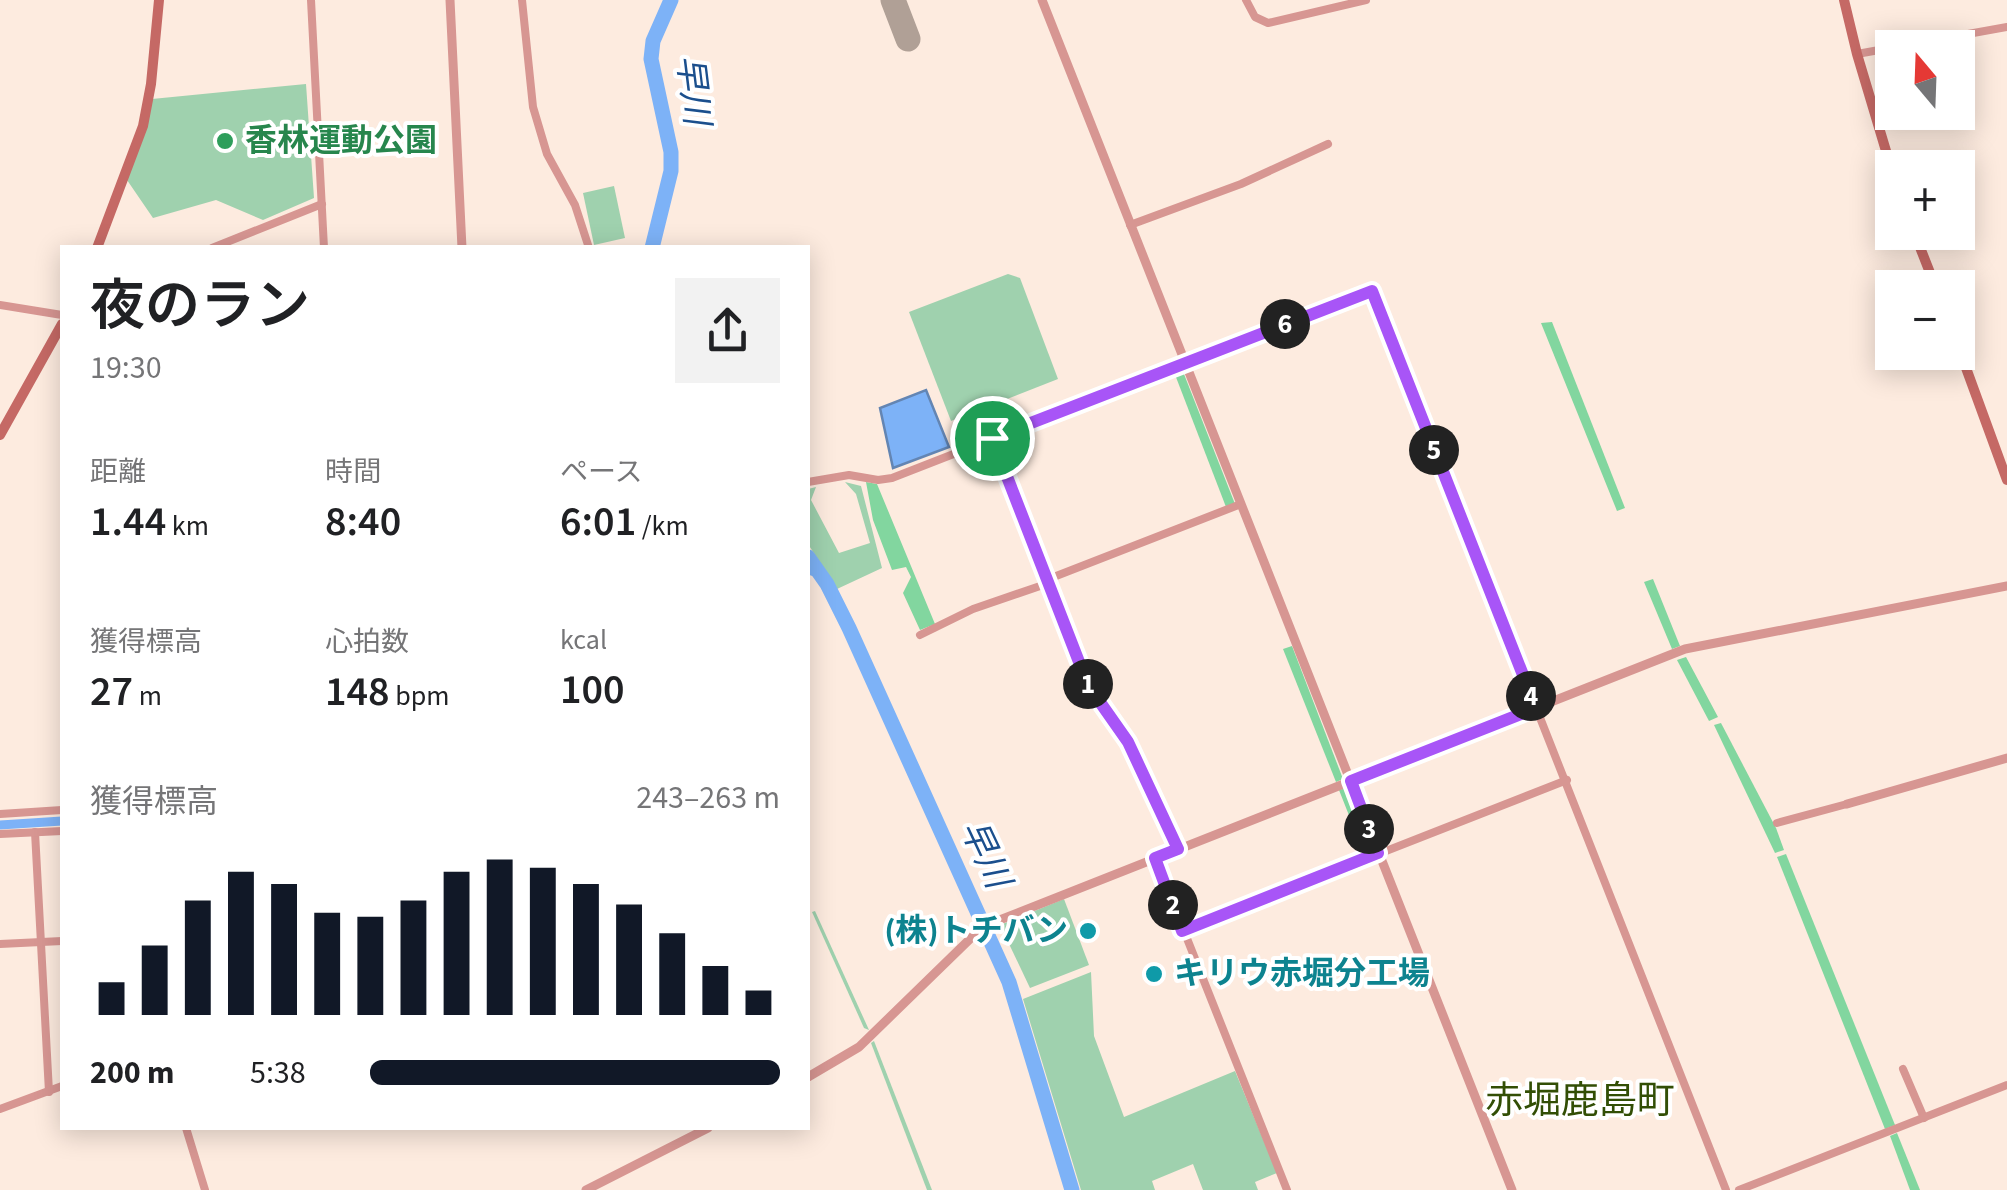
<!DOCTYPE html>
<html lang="ja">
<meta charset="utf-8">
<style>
:root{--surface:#fff;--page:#f2f2f2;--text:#202124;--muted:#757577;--accent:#111827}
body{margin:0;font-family:"Source Sans 3","Noto Sans JP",sans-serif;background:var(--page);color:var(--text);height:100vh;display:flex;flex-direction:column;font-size:38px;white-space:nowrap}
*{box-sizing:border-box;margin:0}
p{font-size:32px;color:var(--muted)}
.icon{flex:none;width:55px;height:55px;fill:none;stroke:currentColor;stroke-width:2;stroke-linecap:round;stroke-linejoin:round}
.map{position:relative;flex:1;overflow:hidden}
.side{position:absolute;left:60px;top:245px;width:750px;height:885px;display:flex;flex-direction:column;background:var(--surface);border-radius:0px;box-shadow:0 5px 25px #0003}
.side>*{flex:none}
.needle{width:65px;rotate:341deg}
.controls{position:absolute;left:1875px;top:30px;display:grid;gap:20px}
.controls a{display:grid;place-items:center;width:100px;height:100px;border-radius:0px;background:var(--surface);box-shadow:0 5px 25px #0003;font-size:50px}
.pin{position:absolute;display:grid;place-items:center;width:85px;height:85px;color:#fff;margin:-42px;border:5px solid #fff;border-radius:50%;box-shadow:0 2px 10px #0007}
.km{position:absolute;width:50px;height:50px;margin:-25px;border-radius:50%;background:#222;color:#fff;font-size:28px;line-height:50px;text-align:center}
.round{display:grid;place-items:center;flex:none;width:105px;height:105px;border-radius:0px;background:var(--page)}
.headline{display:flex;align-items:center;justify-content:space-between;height:170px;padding:0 30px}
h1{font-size:55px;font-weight:600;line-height:75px}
.figures{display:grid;grid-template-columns:repeat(3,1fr);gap:15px;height:170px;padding:10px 30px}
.figures div{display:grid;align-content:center}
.figures b{font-size:42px;font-weight:600}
.figures small{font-size:28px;font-weight:400}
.figures p{font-size:28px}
.chart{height:280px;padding:20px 30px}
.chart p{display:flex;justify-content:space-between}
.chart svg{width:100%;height:180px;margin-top:10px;stroke:var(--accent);stroke-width:6}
ul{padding:0 30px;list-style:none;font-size:32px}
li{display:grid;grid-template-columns:160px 120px 1fr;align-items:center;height:75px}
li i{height:25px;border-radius:12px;background:var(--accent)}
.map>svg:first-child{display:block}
</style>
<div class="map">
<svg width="2007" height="1190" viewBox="0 0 2007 1190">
<rect width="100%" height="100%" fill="#fdebdf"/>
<!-- green -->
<g fill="#9fd1ae">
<path d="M306,84l8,114 -51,22 -47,-20 -63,18 -26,-38 25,-81z"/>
<path d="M614,186l11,52 -31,7 -11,-52z"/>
<path d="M1008,274l12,4 38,101 -107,42 -42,-109z"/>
<path d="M845,482l16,4 21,82 -45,21 -29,-45v-55l8,-2 -5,13 28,53 31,-10 -14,-49z"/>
<path d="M1064,899l25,66 -59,23 -30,-63z"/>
<path d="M815,911l54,119 -5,-2 -52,-116z"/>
<path d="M1091,972l3,64 30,81 111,-46 42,102 -22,9 3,8h-55l-10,-26 -41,17 3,9h-74l-58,-191z"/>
<path d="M874,1041l58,149h-5l-56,-147z"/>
</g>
<!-- forest -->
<g fill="#82d69f">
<path d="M1552,322l73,186 -8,3 -76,-188z"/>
<path d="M1182,369l53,135 -9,3 -52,-135z"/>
<path d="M866,482l11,2 58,140 -15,6 -17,-37 8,-16 -5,-10 -14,3 -19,-50z"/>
<path d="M1653,579l27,67 -8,3 -28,-67z"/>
<path d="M1292,646l51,133 -7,3 -53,-133z"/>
<path d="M1686,657l32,60 -9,4 -32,-61z"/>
<path d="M1721,723l55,105 8,22 -9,3 -61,-128z"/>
<path d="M1346,788l1,11 4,-1 20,52 -6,6 -26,-66z"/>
<path d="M1786,854l109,271 -10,4 -108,-272z"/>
<path d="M1897,1133l23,57h-10l-20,-54z"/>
</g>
<!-- water -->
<path fill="#7db2f7" stroke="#6385b3" stroke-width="2.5" d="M926,390l23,57 -56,21 -13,-60z"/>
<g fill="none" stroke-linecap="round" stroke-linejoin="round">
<!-- canal -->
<g stroke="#7db2f7" stroke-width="9">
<path d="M808,570l10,3"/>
<path d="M0,825l62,-4"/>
</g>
<!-- river -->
<g stroke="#7db2f7" stroke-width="15">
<path d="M652,248l19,-77v-19l-20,-93 2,-18 18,-41"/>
<path d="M808,557l19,27 22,44 160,354 63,208"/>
</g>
<!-- taxiway -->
<path stroke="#b0a096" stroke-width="25" d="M893,0l15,39"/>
<!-- minor -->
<g stroke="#d79692" stroke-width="8">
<path d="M311,0l13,248"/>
<path d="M522,0l11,107 14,47 28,51 14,43"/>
<path d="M1246,0l9,17 13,6 98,-23"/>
<path d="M1857,54l150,-27"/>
<path d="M1130,225l111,-41 87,-40"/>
<path d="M212,248l110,-44"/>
<path d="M0,305l62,10"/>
<path d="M992,438l96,247 54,81 36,83"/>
<path d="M808,482l41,-7 29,5 14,-2 480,-187 354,899"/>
<path d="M920,635l53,-26 73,-25 5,-6 190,-74"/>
<path d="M0,814l62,-4"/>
<path d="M1777,823l70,-19"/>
<path d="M35,832l14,260"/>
<path d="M0,834l62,-3"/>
<path d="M1155,858l132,332"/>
<path d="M1182,931l385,-151"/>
<path d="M0,944l62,-3"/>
<path d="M1903,1069l21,49"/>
<path d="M0,1109l62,-23"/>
<path d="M186,1128l19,62"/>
<path d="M1739,1190l268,-105"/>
</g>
<!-- tertiary -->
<g stroke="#d79692" stroke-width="9">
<path d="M450,0l12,248"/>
<path d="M1042,0l470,1190"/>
<path d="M1847,804l160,-46"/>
<path d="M808,1077l51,-30 113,-110 20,-14 693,-274 322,-63"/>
<path d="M586,1190l122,-62"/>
</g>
<!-- secondary -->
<g stroke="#c56965" stroke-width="10">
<path d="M1844,0l13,54 35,117"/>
<path d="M1914,232l22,56"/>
<path d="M97,248l46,-122 8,-42 8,-84"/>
<path d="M1958,346l49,134"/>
<path d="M0,435l62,-111"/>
</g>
</g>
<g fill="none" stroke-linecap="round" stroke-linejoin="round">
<defs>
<path id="route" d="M1372,291l164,417 -185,73 27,72 -196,78 -27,-73 23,-9 -50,-107 -40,-57 -96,-247z"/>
</defs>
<!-- route casing -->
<use href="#route" stroke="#fff" stroke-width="20"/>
<!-- route -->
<use href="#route" stroke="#a855f7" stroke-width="12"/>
</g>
<!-- markers -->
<circle fill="#2e9e5b" stroke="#fff" stroke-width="4" cx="225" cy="141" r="10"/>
<g fill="#0f9aa8" stroke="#fff" stroke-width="4">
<circle cx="1088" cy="931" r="10"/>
<circle cx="1154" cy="974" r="10"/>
</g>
<g text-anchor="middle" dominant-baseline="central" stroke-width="8" stroke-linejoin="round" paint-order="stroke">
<!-- leisure labels -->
<g font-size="32" font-weight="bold" fill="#27864d" stroke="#fff" text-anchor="start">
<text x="245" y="141">香林運動公園</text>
</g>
<!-- culture labels -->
<g font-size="32" font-weight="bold" fill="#0d838f" stroke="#fff" text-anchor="end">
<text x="1068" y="931">(株)トチバン</text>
<text x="1174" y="974" text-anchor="start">キリウ赤堀分工場</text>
</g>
<!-- water labels -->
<g font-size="35" font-style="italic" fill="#1b4f8d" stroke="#fff">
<text transform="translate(693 90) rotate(83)">早川</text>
<text transform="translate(985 854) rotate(65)">早川</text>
</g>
<!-- quarter labels -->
<g font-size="38" fill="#324e05" stroke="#fff">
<text x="1580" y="1101">赤堀鹿島町</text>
</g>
</g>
</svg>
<div class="controls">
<a><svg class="needle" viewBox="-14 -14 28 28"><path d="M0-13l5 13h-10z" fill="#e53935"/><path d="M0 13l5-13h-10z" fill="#757577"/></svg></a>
<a>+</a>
<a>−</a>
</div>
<div class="pin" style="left:992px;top:438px;background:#1e9e55"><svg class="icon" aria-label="arrive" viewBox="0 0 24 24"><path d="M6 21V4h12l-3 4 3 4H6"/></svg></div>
<b class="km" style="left:1088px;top:684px">1</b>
<b class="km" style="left:1173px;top:905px">2</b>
<b class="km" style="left:1369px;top:829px">3</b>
<b class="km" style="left:1531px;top:696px">4</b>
<b class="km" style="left:1434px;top:450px">5</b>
<b class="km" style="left:1285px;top:324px">6</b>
<section class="side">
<div class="headline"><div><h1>夜のラン</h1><p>19:30</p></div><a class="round"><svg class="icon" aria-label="share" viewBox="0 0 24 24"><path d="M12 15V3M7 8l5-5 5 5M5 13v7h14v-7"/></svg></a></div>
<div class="figures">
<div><p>距離</p><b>1.44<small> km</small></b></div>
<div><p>時間</p><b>8:40</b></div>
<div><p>ペース</p><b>6:01<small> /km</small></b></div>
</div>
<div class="figures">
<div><p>獲得標高</p><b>27<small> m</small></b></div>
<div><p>心拍数</p><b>148<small> bpm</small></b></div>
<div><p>kcal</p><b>100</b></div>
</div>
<div class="chart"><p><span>獲得標高</span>243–263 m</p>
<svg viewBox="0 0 160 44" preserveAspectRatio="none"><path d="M5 44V36M15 44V27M25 44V16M35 44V9M45 44V12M55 44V19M65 44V20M75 44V16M85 44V9M95 44V6M105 44V8M115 44V12M125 44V17M135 44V24M145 44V32M155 44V38"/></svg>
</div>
<ul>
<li><b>200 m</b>5:38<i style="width:100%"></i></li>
</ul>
</section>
</div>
